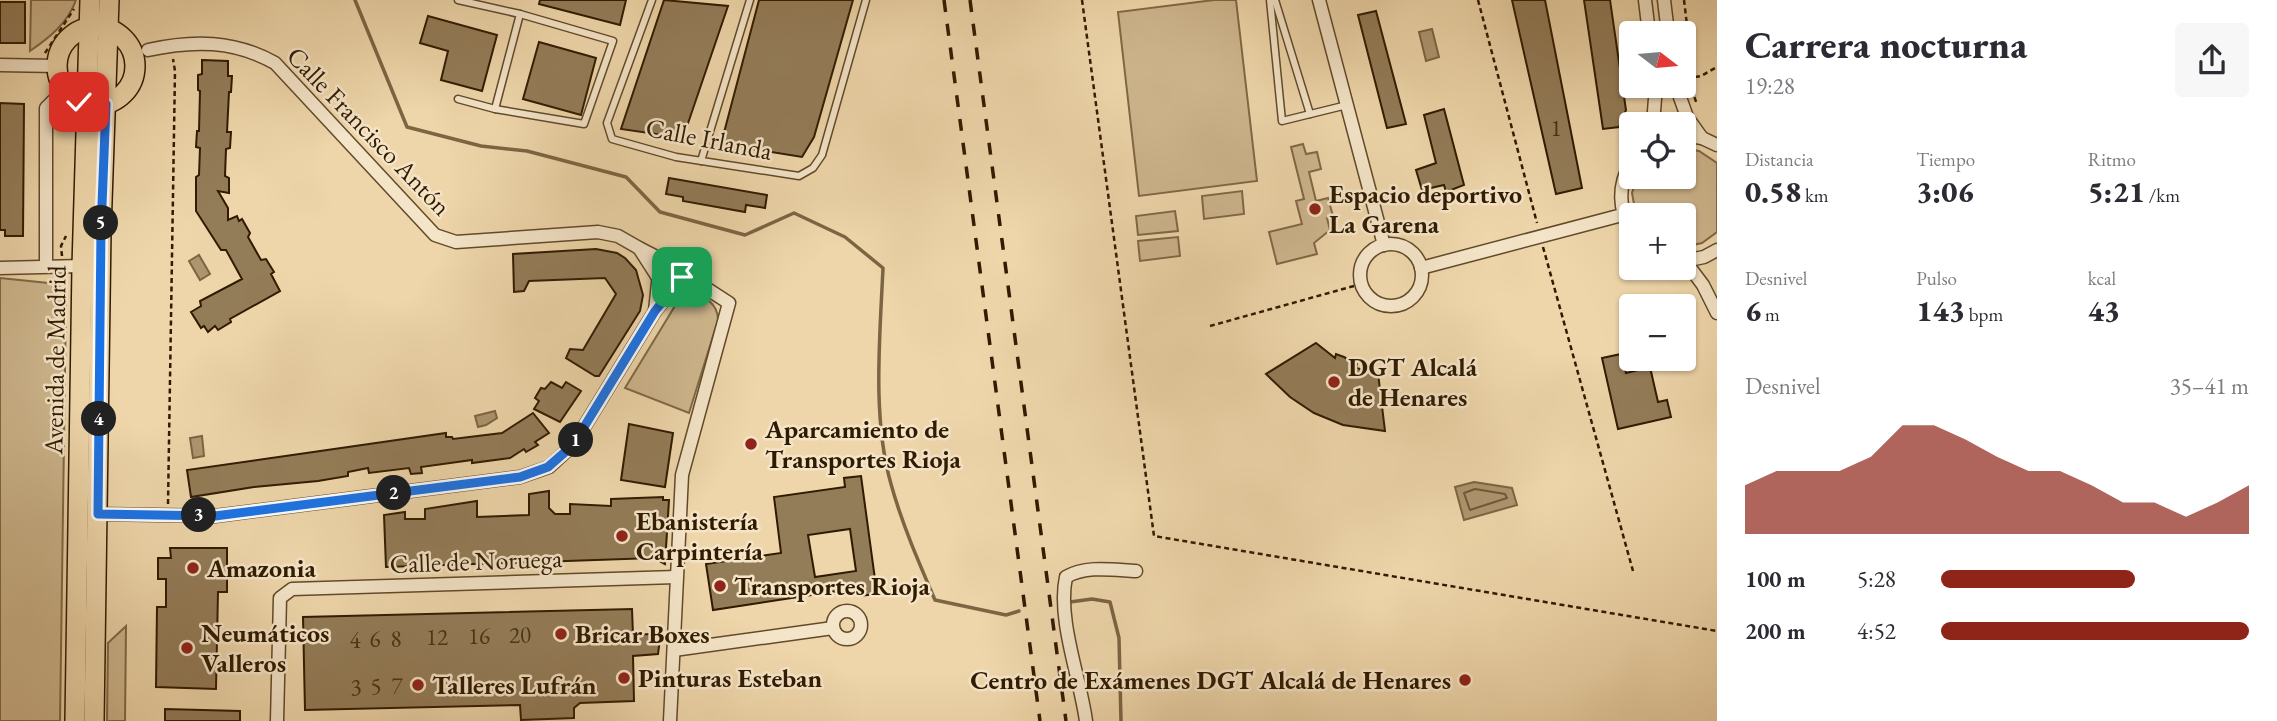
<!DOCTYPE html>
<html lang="es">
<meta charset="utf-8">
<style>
:root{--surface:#fff;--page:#f7f7f7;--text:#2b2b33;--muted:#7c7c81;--accent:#8f2418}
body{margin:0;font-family:"EB Garamond",serif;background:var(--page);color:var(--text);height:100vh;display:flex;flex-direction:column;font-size:26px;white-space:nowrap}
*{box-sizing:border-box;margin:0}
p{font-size:23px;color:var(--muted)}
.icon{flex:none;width:38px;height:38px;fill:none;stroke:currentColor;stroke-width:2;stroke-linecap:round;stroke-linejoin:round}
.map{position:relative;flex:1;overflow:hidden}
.sheet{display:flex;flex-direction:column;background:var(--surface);width:560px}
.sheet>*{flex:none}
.needle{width:46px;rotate:106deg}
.fabs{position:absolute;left:1619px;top:21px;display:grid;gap:14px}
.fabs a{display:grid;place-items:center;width:77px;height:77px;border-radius:7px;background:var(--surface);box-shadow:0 2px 5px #0004;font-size:35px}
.pin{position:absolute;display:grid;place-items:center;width:60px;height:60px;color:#fff;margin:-30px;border-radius:14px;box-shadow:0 4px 10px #0006}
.km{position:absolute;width:35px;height:35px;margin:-18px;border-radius:50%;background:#222;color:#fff;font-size:19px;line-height:35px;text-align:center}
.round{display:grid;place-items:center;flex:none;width:74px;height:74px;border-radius:7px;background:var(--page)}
.head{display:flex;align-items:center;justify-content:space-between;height:119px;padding:0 28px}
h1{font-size:38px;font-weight:800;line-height:52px}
.metrics{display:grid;grid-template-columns:repeat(3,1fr);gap:10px;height:119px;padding:7px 28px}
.metrics div{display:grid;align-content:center}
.metrics b{font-size:30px;font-weight:800}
.metrics small{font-size:19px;font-weight:400}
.metrics p{font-size:19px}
.chart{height:196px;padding:14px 28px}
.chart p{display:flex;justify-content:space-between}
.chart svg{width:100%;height:126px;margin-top:7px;fill:var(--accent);opacity:.7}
ul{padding:0 28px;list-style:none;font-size:23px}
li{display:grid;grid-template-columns:112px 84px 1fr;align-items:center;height:52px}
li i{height:18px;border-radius:9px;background:var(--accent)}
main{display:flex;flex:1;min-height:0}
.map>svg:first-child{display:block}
</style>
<main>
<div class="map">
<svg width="1717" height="721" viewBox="0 0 1717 721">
<rect width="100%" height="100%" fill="#eed6aa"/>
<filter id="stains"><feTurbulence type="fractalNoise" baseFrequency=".00286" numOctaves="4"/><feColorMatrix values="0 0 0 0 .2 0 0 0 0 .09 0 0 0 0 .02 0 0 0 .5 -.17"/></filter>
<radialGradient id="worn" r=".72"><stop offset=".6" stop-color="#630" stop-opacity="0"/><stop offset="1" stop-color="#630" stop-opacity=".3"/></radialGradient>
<!-- green -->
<g fill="#ceb68d" stroke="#806846" stroke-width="2">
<path d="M31,0h45c-8,23 -27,38 -46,51z"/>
<path d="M1214,0h22l21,181 -118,15 -21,-184z"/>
<path d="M1303,144l3,10 11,-2 4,17 -12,3 7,29 12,-3 5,18 -6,2 3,12 -16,13 3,11 -40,10 -8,-32 33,-8 -6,-23 8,-2 -13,-52z"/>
<path d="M1684,148l15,3 18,12v69l-15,11 -18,4v-32h-48l-4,-22 5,-16h47z"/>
<path d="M1242,191l2,23 -40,5 -2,-23z"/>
<path d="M1175,211l3,20 -40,4 -2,-19z"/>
<path d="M1178,237l2,19 -40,5 -2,-20z"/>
<path d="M0,278l58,6 8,17 -6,420h-60z"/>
<path d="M689,293c15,1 29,11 29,27l-29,93 -64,-25 53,-87z"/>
<path d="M126,626l-1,95h-18l1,-78z"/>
</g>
<!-- water -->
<g fill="#ae9670" stroke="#7c6543" stroke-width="2">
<path d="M1432,29l7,28 -13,4 -7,-29z"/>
<path d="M199,255l11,19 -10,6 -11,-19z"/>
<path d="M495,411l2,7 -11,7 -8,2 -3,-11z"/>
<path d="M202,436l2,20 -11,2 -3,-20z"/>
<path d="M1474,482l38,6 5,17 -53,15 -9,-33z"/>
</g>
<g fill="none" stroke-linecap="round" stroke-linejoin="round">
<!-- shore -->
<path stroke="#705838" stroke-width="2" d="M1475,489l30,5 2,4 -37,12 -6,-17z"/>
<!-- stream -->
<g stroke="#7c6543" stroke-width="3.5">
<path d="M355,0l52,127 74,19 46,5 99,26 34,35 85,23 49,-22 51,24 38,31c-3,68 -11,150 8,216 11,40 28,79 44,116l71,15 13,-4"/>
<path d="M1070,602l22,-3 18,3 9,36 2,83"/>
</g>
</g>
<!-- building -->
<g fill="#937c58" stroke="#311b00" stroke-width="2" fill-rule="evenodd">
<path d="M540,0h86l-6,25 -81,-21z"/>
<path d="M664,0l64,6 -45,132 -62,-9z"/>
<path d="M759,0h94l-39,137 -12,20 -81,-13z"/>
<path d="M1512,0h33l37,188 -26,6z"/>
<path d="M1584,0h26l16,110 -7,17 -16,2z"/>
<rect x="0" y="2" width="25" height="41"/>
<path d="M1376,11l30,113 -19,4 -29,-113z"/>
<path d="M428,16l69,19 -15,56 -41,-11 7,-29 -28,-8z"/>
<path d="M539,42l57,16 -15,57 -58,-16z"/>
<path d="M202,60l26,1v15h4l-1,16h-2l-2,40h4l-1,16 -4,1 -1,27 4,2v15l-11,-2 10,17v12l9,-4 2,5 3,-2 8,14 -2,4 13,23 5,-1 8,13 -3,2 9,17 -50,28 1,3 -13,8 -3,-4 -7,6 -4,-6 -3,2 -10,-16 10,-6 -1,-5 42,-22 -16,-29h-5l-25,-39v-34l3,-2 1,-27 -4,-1 1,-16h2l1,-40 -2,-1v-15l4,-1z"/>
<path d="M0,103l24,1 -1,132h-18v-6h-5z"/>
<path d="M1444,109l20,76 -18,7 -2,-7 -22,5 -6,-20 20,-7 -12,-48z"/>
<path d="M669,178l98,17 -2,13 -19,-3 -1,7 -62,-11v-4l-17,-3z"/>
<path d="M596,249l21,4 8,5 11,12 7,25 -3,16 -41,65h-4l-29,-18 4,-9 13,1 33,-56 -11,-16 -76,3 -5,10 -10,1 -1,-38z"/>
<path d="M1316,343l19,15 1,-4 8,3 13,7 -1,4 22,5 7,58 -42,-6 -29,-12 -24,-16 -24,-23z"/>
<path d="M1621,354l5,19 24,-6 8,35 9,-2 4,17 -53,12 -16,-71z"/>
<path d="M551,382l11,6 4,-6 15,9 -21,31 -26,-13 5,-8 -4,-3 6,-10 4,1z"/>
<path d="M533,413l16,20 -14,9 3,3 -12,7 -2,-3 -14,9 -38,5v-3l-51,7 1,6 -11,1 -2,-6 -40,5 -1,-5 -20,4v4l-30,5 -64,6 -63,10 -4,-27 259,-37v4h6l1,2 49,-6z"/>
<path d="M629,424l44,9 -8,54 -44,-7z"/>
<path d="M861,476l16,118 -17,2 -2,-8 -145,22 -7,-46 75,-11 -7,-56 71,-10 -1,-9zM850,529l6,42 -41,6 -7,-42z"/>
<path d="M549,491v17l6,6h15v-10l41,2v-7l52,-2v3h6l-4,64 -11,-6 -268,9 -2,-52 21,-3v7h20v-10l52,-8v16l52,-2v-21z"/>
<path d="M170,548h57v44h-9l-2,97 -60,-2 1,-80h9v-28h-8v-21h13z"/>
<path d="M632,609l1,26 17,-1 1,6 9,-1 -2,15 -25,2 1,45 -54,2 -6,5v10l-53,2 -1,-15 -215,5 -2,-93z"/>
<path d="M165,709l75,2v10h-75z"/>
</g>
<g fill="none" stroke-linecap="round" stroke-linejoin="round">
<defs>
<g id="service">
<path d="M458,0l62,14 93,27 -29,83 -89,-15 -37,-10"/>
<path d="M652,0l-45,123 5,16 64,18 123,19 14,-8 9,-13 44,-155"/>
<path d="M1270,0l12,121 65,-16"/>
<path d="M1275,0l35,114"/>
<path d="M495,109l25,-95"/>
<path d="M701,161l49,-161"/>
</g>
<g id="minor">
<path d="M1319,0l65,245"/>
<path d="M1645,0l4,33"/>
<path d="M1664,0l4,33"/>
<path d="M148,50c45,-10 86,-10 127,13l160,172 21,7 142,-10 20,4 21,12"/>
<path d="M0,65l57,1"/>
<path d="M1676,86l11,31 15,21"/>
<path d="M1653,124l3,-38"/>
<path d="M1684,135l18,3 15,7"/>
<path d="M1631,162c-14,25 -12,46 0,71"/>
<circle cx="1391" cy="275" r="31"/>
<path d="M1684,261l20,-4 13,-7"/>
<path d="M1685,261l18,24 14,28"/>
<circle cx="670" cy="278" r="12"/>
<path d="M46,266v-158l19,-19"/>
<path d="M0,268l82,-2 2,-4"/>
<path d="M1421,268l201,-53"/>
<path d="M657,276l-18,-28 33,17"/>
<path d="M658,283l-3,28 17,-21"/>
<path d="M98,514l117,2 305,-39 29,-10 24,-22 82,-134"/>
<circle cx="847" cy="625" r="14"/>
<path d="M674,650l159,-22"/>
<path d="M277,721l3,-123 12,-9 384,-12"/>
<path d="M670,721l12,-246 47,-172 -37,-24 -10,-2"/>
<path d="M1086,721c-6,-44 -29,-102 -20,-144 20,-12 48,-7 70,-6"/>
</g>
<g id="primary">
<circle cx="96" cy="66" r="39"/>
<path d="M75,721l7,-455 8,-266"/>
<path d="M94,721l7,-491 8,-230"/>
</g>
</defs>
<!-- service casing -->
<use href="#service" stroke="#604a2a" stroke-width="9"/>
<!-- minor casing -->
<use href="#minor" stroke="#604a2a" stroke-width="15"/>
<!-- primary casing -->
<use href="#primary" stroke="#311b00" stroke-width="22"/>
<!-- path -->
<g stroke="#311b00" stroke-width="2.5" stroke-dasharray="5 3.5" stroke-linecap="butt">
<path d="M1082,0l72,536 563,95"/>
<path d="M1478,0l59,223"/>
<path d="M1684,0l10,84h-6"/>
<path d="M45,53l29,-44"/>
<path d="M1695,77l6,-1 16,-9"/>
<path d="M1692,89l5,16"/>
<path d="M1543,247l90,324"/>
<path d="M62,256l-1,-10 5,-10"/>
<path d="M1210,326l151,-42"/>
<path d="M168,504l7,-433 -2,-12"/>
</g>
<!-- service -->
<use href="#service" stroke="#f4e4c8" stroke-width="6"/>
<!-- minor -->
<use href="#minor" stroke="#f4e4c8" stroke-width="12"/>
<!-- primary -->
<use href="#primary" stroke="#eed6aa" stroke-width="19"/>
<!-- rail -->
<g stroke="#311b00" stroke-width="3.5" stroke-dasharray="12 12" stroke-linecap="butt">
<path d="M944,0l96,721"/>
<path d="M970,0l96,721"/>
</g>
</g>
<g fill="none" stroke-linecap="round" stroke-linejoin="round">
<defs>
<path id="route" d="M79,102l18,4 9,-2 -5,126 -3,284 117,2 305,-39 28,-10 25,-22 82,-134 17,-21 9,-6 1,-7"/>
</defs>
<!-- route casing -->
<use href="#route" stroke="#fff" stroke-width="14"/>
<!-- route -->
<use href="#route" stroke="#1a73e8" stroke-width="9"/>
</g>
<!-- markers -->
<g fill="#8f2418" stroke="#f4e4c8" stroke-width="2.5">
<circle cx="1315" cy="209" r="7"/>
<circle cx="1334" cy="382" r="7"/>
<circle cx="751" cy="444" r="7"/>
<circle cx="622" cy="536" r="7"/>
<circle cx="193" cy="568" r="7"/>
<circle cx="720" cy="586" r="7"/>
<circle cx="561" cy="634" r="7"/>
<circle cx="187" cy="648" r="7"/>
<circle cx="624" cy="678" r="7"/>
<circle cx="1465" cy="680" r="7"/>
<circle cx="418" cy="685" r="7"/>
</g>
<g text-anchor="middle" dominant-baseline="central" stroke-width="5" stroke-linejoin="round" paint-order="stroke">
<!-- number labels -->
<g font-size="23" fill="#4a3316">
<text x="1556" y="128">1</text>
<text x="520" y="635">20</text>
<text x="479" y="636">16</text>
<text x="437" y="637">12</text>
<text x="375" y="639">6</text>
<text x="396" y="639">8</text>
<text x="355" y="640">4</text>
<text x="376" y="686">5</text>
<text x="397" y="686">7</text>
<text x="356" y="687">3</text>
</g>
<!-- street labels -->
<g font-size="26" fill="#311b00" stroke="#f4e4c8">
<text transform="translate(369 131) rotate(46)">Calle Francisco Antón</text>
<text transform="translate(709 139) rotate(11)">Calle Irlanda</text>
<text transform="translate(55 360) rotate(-89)">Avenida de Madrid</text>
<text transform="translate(476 561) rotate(-2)">Calle de Noruega</text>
</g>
<!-- poi labels -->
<g font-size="26" font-weight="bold" fill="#311b00" stroke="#f4e4c8" text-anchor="start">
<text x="1329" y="194">Espacio deportivo<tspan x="1329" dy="30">La Garena</tspan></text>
<text x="1348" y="367">DGT Alcalá<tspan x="1348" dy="30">de Henares</tspan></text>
<text x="765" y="429">Aparcamiento de<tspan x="765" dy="30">Transportes Rioja</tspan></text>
<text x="636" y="521">Ebanistería<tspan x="636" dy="30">Carpintería</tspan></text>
<text x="207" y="568">Amazonia</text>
<text x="734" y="586">Transportes Rioja</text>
<text x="201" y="633">Neumáticos<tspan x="201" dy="30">Valleros</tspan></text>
<text x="575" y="634">Bricar Boxes</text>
<text x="638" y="678">Pinturas Esteban</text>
<text x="1451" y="680" text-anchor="end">Centro de Exámenes DGT Alcalá de Henares</text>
<text x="432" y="685">Talleres Lufrán</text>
</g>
</g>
<rect width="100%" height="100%" filter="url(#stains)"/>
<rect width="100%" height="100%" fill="url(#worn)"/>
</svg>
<div class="fabs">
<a><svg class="needle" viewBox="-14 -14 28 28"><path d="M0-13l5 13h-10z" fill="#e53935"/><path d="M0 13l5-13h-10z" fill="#7c7c81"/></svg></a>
<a><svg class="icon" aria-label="locate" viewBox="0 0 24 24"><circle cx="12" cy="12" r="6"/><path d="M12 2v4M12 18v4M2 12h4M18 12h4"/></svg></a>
<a>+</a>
<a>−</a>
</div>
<div class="pin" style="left:682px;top:277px;background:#1e9e55"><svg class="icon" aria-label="arrive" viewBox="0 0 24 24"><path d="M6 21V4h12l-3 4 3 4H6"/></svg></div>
<div class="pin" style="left:79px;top:102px;background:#d93025"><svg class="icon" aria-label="check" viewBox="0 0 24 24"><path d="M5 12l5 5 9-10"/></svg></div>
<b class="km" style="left:576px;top:440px">1</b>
<b class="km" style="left:394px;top:493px">2</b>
<b class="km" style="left:199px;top:515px">3</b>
<b class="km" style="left:99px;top:419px">4</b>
<b class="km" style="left:101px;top:223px">5</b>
</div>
<section class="sheet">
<div class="head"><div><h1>Carrera nocturna</h1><p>19:28</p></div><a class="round"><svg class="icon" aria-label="share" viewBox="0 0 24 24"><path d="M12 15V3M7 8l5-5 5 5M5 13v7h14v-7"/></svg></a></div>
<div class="metrics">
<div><p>Distancia</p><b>0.58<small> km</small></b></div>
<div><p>Tiempo</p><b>3:06</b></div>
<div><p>Ritmo</p><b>5:21<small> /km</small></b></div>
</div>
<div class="metrics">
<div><p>Desnivel</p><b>6<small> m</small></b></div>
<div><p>Pulso</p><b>143<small> bpm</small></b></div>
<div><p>kcal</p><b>43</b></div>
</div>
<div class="chart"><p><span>Desnivel</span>35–41 m</p>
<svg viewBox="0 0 160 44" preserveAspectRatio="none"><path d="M0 44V27L10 22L20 22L30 22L40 17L50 6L60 6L70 11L80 17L90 22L100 22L110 27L120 33L130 33L140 38L150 33L160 27V44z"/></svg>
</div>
<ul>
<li><b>100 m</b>5:28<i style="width:63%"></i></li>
<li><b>200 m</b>4:52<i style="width:100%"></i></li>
</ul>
</section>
</main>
